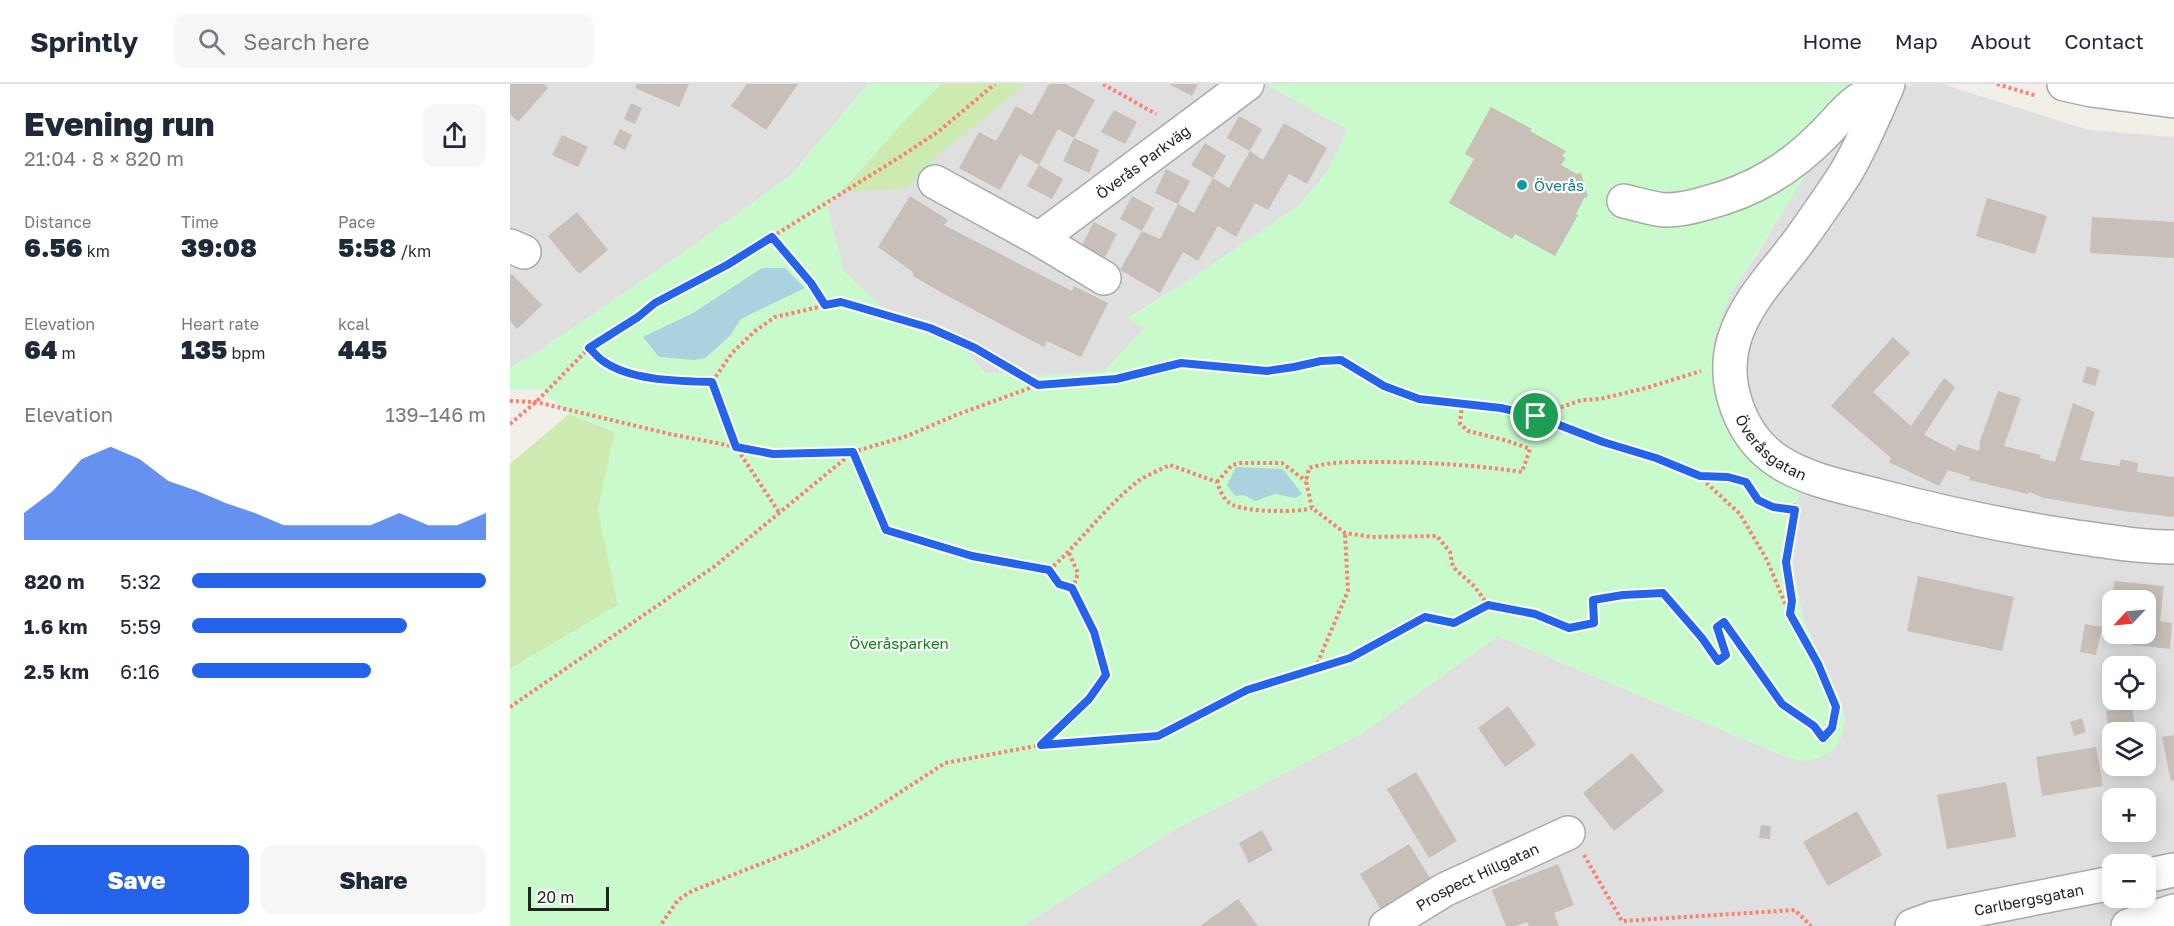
<!DOCTYPE html>
<meta charset="utf-8">
<style>
:root{--surface:#fff;--page:#f6f6f7;--text:#1f2937;--muted:#747a83;--line:#e0e1e3;--accent:#2563eb}
body{margin:0;font-family:"Golos Text",sans-serif;background:var(--page);color:var(--text);height:100vh;display:flex;flex-direction:column;font-size:22px;white-space:nowrap}
*{box-sizing:border-box;margin:0}
p{font-size:20px;color:var(--muted)}
.icon{flex:none;width:33px;height:33px;fill:none;stroke:currentColor;stroke-width:2;stroke-linecap:round;stroke-linejoin:round}
.map{position:relative;flex:1;overflow:hidden}
.sheet{display:flex;flex-direction:column;background:var(--surface);width:510px}
.sheet>*{flex:none}
.needle{width:39px;rotate:244deg}
.fabs{position:absolute;left:1592px;top:506px;display:grid;gap:12px}
.fabs a{display:grid;place-items:center;width:54px;height:54px;border-radius:12px;background:var(--surface);box-shadow:0 3px 15px #0003;font-size:30px}
.scale{position:absolute;left:18px;bottom:15px;width:81px;box-sizing:border-box;padding-left:6px;border:3px solid #222;border-top:0;font-size:16px;line-height:21px;white-space:nowrap;color:#222;-webkit-text-stroke:4px #fff;paint-order:stroke}
.pin{position:absolute;display:grid;place-items:center;width:51px;height:51px;color:#fff;margin:-26px;border:3px solid #fff;border-radius:50%;box-shadow:0 2px 6px #0007}
.round{display:grid;place-items:center;flex:none;width:63px;height:63px;border-radius:12px;background:var(--page)}
.headline{display:flex;align-items:center;justify-content:space-between;height:102px;padding:0 24px}
h1{font-size:33px;font-weight:800;line-height:45px}
.figures{display:grid;grid-template-columns:repeat(3,1fr);gap:9px;height:102px;padding:6px 24px}
.figures div{display:grid;align-content:center}
.figures b{font-size:26px;font-weight:800}
.figures small{font-size:16px;font-weight:400}
.figures p{font-size:16px}
.chart{height:168px;padding:12px 24px}
.chart p{display:flex;justify-content:space-between}
.chart svg{width:100%;height:108px;margin-top:6px;fill:var(--accent);opacity:.7}
.cta{display:flex;gap:12px;margin-top:auto;padding:12px 24px}
.cta a{flex:1;height:69px;border-radius:12px;background:var(--accent);color:#fff;font-size:24px;font-weight:800;line-height:69px;text-align:center}
.cta a+a{background:var(--page);color:var(--text)}
ul{padding:0 24px;list-style:none;font-size:20px}
li{display:grid;grid-template-columns:96px 72px 1fr;align-items:center;height:45px}
li i{height:15px;border-radius:8px;background:var(--accent)}
header{display:flex;align-items:center;gap:36px;box-sizing:border-box;height:84px;padding:0 30px;background:var(--surface);border-bottom:2px solid var(--line)}
header strong{font-size:28px}
nav{display:flex;gap:33px;margin-inline-start:auto;font-size:21px}
.search{width:420px;height:54px;background:var(--page);display:flex;align-items:center;gap:15px;box-sizing:border-box;padding:0 21px;border-radius:12px;color:var(--muted);font-size:22px}
main{display:flex;flex:1;min-height:0}
.map>svg:first-child{display:block}
</style>
<header>
<strong>Sprintly</strong>
<div class="search"><svg class="icon" aria-label="search" viewBox="0 0 24 24"><circle cx="10" cy="10" r="6"/><path d="M15 15l6 6"/></svg>Search here</div>
<nav><a>Home</a><a>Map</a><a>About</a><a>Contact</a></nav>
</header>
<main>
<section class="sheet">
<div class="headline"><div><h1>Evening run</h1><p>21:04 · 8 × 820 m</p></div><a class="round"><svg class="icon" aria-label="share" viewBox="0 0 24 24"><path d="M12 15V3M7 8l5-5 5 5M5 13v7h14v-7"/></svg></a></div>
<div class="figures">
<div><p>Distance</p><b>6.56<small> km</small></b></div>
<div><p>Time</p><b>39:08</b></div>
<div><p>Pace</p><b>5:58<small> /km</small></b></div>
</div>
<div class="figures">
<div><p>Elevation</p><b>64<small> m</small></b></div>
<div><p>Heart rate</p><b>135<small> bpm</small></b></div>
<div><p>kcal</p><b>445</b></div>
</div>
<div class="chart"><p><span>Elevation</span>139–146 m</p>
<svg viewBox="0 0 160 44" preserveAspectRatio="none"><path d="M0 44V33L10 24L20 11L30 6L40 11L50 20L60 24L70 29L80 33L90 38L100 38L110 38L120 38L130 33L140 38L150 38L160 33V44z"/></svg>
</div>
<ul>
<li><b>820 m</b>5:32<i style="width:100%"></i></li>
<li><b>1.6 km</b>5:59<i style="width:73%"></i></li>
<li><b>2.5 km</b>6:16<i style="width:61%"></i></li>
</ul>
<div class="cta"><a>Save</a><a>Share</a></div>
</section>
<div class="map">
<svg width="1664" height="842" viewBox="0 0 1664 842">
<rect width="100%" height="100%" fill="#f2efe9"/>
<!-- residential -->
<g fill="#e0dfdf" fill-rule="evenodd">
<path d="M0,0h358l-77,91 -104,75 -145,99 -32,19z"/>
<path d="M431,0h330l-2,2 78,43 -19,42 -30,35 -104,71 -66,41 17,10 -41,44 -57,3 -62,-2 -41,-47 -59,-15 -41,-40 -17,-64 70,-78z"/>
<path d="M1342,0h53l3,2 5,-2h29l147,46 85,7v789h-1152l152,-96 187,-96 137,-98 291,122 54,-23 2,-17 -4,-16 -37,-81 -12,-57 7,-45 -85,-148 -1,-31 17,-46 29,-43 84,-141zM1602,516h33v33h-33zM1602,582h33v33h-33zM1602,648h33v33h-33zM1602,714h33v33h-33zM1602,780h33v33h-33z"/>
</g>
<!-- grass -->
<g fill="#cdebb0">
<path d="M431,0h85l-87,70 -32,34 -66,4 56,-63z"/>
<path d="M59,330l46,18 -17,78 20,95 -108,64v-205z"/>
</g>
<!-- park -->
<path fill="#c8facc" fill-rule="evenodd" d="M358,0h73l-44,45 -70,78 17,64 41,40 59,15 41,47 62,2 57,-4 41,-42 -17,-10 66,-42 104,-71 30,-35 19,-42 -78,-43 2,-2h581l-9,26 -25,46 -88,138 -17,46 1,31 83,103 2,45 -7,46 12,56 37,81 4,17 -2,16 -9,14 -14,9 -15,3 -16,-3 -291,-122 -137,98 -187,96 -152,96h-512v-257l108,-64 -20,-95 17,-78 -46,-18 -29,-25 -30,1v-22l32,-19 145,-99 104,-75zM294,204l-63,31 -11,17 -86,1 49,-24z"/>
<!-- water -->
<g fill="#aad3df">
<path d="M252,184h23l20,20 -64,31 -11,17 -25,22 -11,2 -35,-3 -16,-20 50,-24z"/>
<path d="M726,383l47,2 19,25 -7,4 -20,-4 -20,7 -11,-6 -9,1 -8,-11z"/>
</g>
<!-- building -->
<g fill="#c7bfb8">
<path d="M0,0h34l4,4 -30,34 -8,-8z"/>
<path d="M127,0h52l-10,23 -44,-19z"/>
<path d="M237,0h51l-32,46 -35,-24z"/>
<path d="M539,0h17l29,16 -21,38 -16,-9 -19,36 -19,-11 -20,36 -41,-22 20,-36 17,9 20,-35 16,9z"/>
<path d="M659,0h29l-6,12z"/>
<path d="M121,19l11,5 -7,16 -11,-5z"/>
<path d="M981,23l41,22 -2,2 36,20 -4,5 4,2 -5,7 16,9 4,-1 7,24 -4,1 -8,16 2,1 -23,41 -40,-22 -3,5 -63,-36 25,-44 -9,-5z"/>
<path d="M604,26l23,12 -12,22 -24,-12z"/>
<path d="M729,32l23,13 -12,22 -23,-13z"/>
<path d="M774,39l43,25 -20,36 -18,-10 -21,36 -13,-7 -19,34 -18,-11 -20,35 -15,-9 -23,41 -40,-23 22,-39 18,8 18,-35 16,9 19,-35 -22,-13 14,-22 21,13 -13,22 16,10 21,-37 13,9z"/>
<path d="M110,45l12,6 -7,15 -12,-6z"/>
<path d="M52,51l26,12 -10,20 -26,-12z"/>
<path d="M564,54l25,12 -10,23 -26,-12z"/>
<path d="M529,81l24,14 -11,20 -25,-13z"/>
<path d="M656,85l24,12 -12,23 -23,-11z"/>
<path d="M400,112l38,24 -4,5 128,66 2,-5 34,17 -27,54 -34,-16 -3,6 -100,-53 -31,-18v-4l-35,-25z"/>
<path d="M622,112l22,12 -12,23 -22,-12z"/>
<path d="M1477,114l60,18 -12,38 -59,-18z"/>
<path d="M67,128l31,38 -29,24 -31,-38z"/>
<path d="M1582,133l82,5v36l-84,-5z"/>
<path d="M584,138l23,12 -12,23 -23,-12z"/>
<path d="M2,190l30,31 -25,24 -7,-8v-45z"/>
<path d="M1383,253l17,16 -37,39 38,34 33,-48 11,9 -31,48 31,16 3,-7 21,7 1,-10 18,-50 23,7 -17,48 37,9 -1,3 15,4 18,-59 22,9 -15,48 39,6 2,-7 17,4 -1,9 37,5v40l-51,-6 -79,-13 -15,-6 -1,2 -59,-14 1,-3 -22,-7 -9,16 -50,-24 2,-4 -60,-52z"/>
<path d="M1577,282l13,4 -5,16 -13,-4z"/>
<path d="M1408,492l96,21 -12,54 -95,-20z"/>
<path d="M1604,497l50,5 -4,35 12,2 -2,26 -37,-4 2,-12h10v-33h-33z"/>
<path d="M1575,540l17,3 -6,28 -16,-3z"/>
<path d="M998,622l28,39 -31,22 -27,-39z"/>
<path d="M1622,624l3,17 -27,3 -2,-17z"/>
<path d="M1572,634l4,14 -12,4 -4,-14z"/>
<path d="M1664,651v45l-3,1 -9,-44z"/>
<path d="M1586,663l7,39 -61,10 -6,-39z"/>
<path d="M1122,669l32,38 -50,40 -31,-38z"/>
<path d="M906,688l41,69 -28,17 -42,-69z"/>
<path d="M1496,698l10,55 -69,12 -10,-54z"/>
<path d="M1347,727l25,44 -54,31 -25,-44z"/>
<path d="M1251,741l10,1 -1,13 -11,-1z"/>
<path d="M752,746l11,20 -24,13 -10,-20z"/>
<path d="M899,760l24,39 -50,30 -23,-39z"/>
<path d="M1048,780l16,41 -20,8 5,13h-30l-2,-4 -11,4h-10l-14,-36z"/>
<path d="M728,815l20,27h-58z"/>
</g>
<g fill="none" stroke-linecap="round" stroke-linejoin="round">
<defs>
<g id="minor">
<path id="s1" d="M1378,0c-12,28 -27,64 -43,90 -14,22 -29,43 -44,64 -23,32 -55,62 -67,102 -13,44 7,99 47,123 29,18 65,24 98,33 64,17 126,30 191,40 34,5 70,11 104,11"/>
<path d="M1554,0l28,6 82,11"/>
<path id="s2" d="M425,98l104,57 208,-155"/>
<path d="M1114,117c13,3 28,8 41,9 14,0 28,-3 41,-7 47,-12 84,-34 118,-69 22,-22 30,-38 62,-45"/>
<path d="M529,155l65,39"/>
<path d="M0,162l14,6"/>
<path d="M1635,792l29,-6"/>
<path id="s3" d="M876,842l58,-36 124,-57"/>
<path id="s4" d="M1402,842l22,-8 178,-35"/>
<path d="M1618,842l46,-15"/>
</g>
</defs>
<!-- minor casing -->
<use href="#minor" stroke="#a9a9a9" stroke-width="36"/>
<!-- path -->
<g stroke="#fa8072" stroke-width="4" stroke-dasharray="3 3" stroke-linecap="butt">
<path d="M593,0l53,30"/>
<path d="M1487,0l40,12"/>
<path d="M262,153l39,46 14,22"/>
<path d="M79,264c5,4 9,10 14,13 27,20 76,20 109,21l20,-29 23,-22 20,-14 66,-15 89,26 45,20 63,37"/>
<path d="M202,298l24,65 44,67"/>
<path d="M0,317l26,1 134,32 103,20 80,-2 54,-16 49,-21 82,-30 78,-6 65,-16 86,8 27,-4 27,-6 20,-1 43,26 35,13 82,9 35,8 67,26 53,16 43,18 41,38 27,46 22,53 29,51 18,43 -4,21 -9,10 -9,-12 -32,-23 -58,-80 -7,4 9,28 -8,6 -16,-23 -39,-45 -40,2 -30,5 1,23 -25,5 -34,-14 -47,-9 -34,18 -29,-6 -75,41 -103,32 -89,46 -117,9 -96,18 -78,51 -61,32 -114,45 -14,9 -18,26"/>
<path d="M952,320l-2,20 8,7 40,10 22,8 -8,23c-48,-7 -95,-10 -144,-10 -23,0 -47,-1 -69,6l-3,13 6,27 33,25 27,4 65,-1 13,16 3,15 22,20 13,18"/>
<path d="M1028,331l44,-15 18,-1 46,-11 55,-17"/>
<path d="M0,340l26,-22 53,-54 49,-31 17,-14 72,-38 176,-110 36,-24 56,-47"/>
<path d="M1190,392l28,1 18,5 13,18 14,7 22,3"/>
<path d="M707,398l15,-17 9,-2h41l24,18"/>
<path d="M559,469l9,20 -5,15"/>
<path d="M539,486c31,-27 55,-62 88,-88 9,-7 23,-12 33,-17l47,17c3,9 7,19 16,23 15,7 64,8 79,3"/>
<path d="M1279,529l3,-12 -6,-39 9,-59"/>
<path d="M805,585l33,-78 -3,-58"/>
<path d="M0,623l205,-141 138,-114 33,78 86,26 77,14 10,14 14,4 21,44 12,43 -17,24 -47,45"/>
<path d="M1074,771l38,66 173,-11 16,16"/>
</g>
<!-- minor -->
<use href="#minor" stroke="#fff" stroke-width="33"/>
</g>
<g fill="none" stroke-linecap="round" stroke-linejoin="round">
<defs>
<path id="route" d="M262,153l39,46 14,22 16,-3 89,26 45,20 63,37 78,-6 65,-16 86,8 27,-4 27,-6 20,-1 43,26 35,13 82,9 35,8 67,26 53,16 44,18 28,1 18,5 12,18 15,7 22,3 -9,52 6,39 -2,13 28,50 18,43 -4,21 -9,10 -9,-12 -32,-22 -58,-82 -7,5 9,28 -8,6 -16,-23 -39,-45 -40,2 -30,5 1,23 -25,5 -34,-14 -47,-9 -34,18 -29,-6 -75,41 -103,32 -89,46 -117,9 48,-46 17,-24 -12,-43 -22,-44 -13,-4 -10,-14 -77,-14 -86,-26 -33,-78 -80,2 -37,-7 -24,-65c-33,-1 -81,-1 -109,-21 -5,-3 -9,-9 -14,-13l49,-31 17,-14 72,-38z"/>
</defs>
<!-- route casing -->
<use href="#route" stroke="#fff" stroke-width="12"/>
<!-- route -->
<use href="#route" stroke="#2563eb" stroke-width="8"/>
</g>
<!-- markers -->
<circle fill="#0f9aa8" stroke="#fff" stroke-width="2" cx="1012" cy="101" r="6"/>
<g text-anchor="middle" dominant-baseline="central" stroke-width="4.5" stroke-linejoin="round" paint-order="stroke">
<!-- street labels -->
<g font-size="15" fill="#222" stroke="#fff">
<text stroke="none"><textPath href="#s2" startOffset="248">Överås Parkväg</textPath></text>
<text stroke="none"><textPath href="#s1" startOffset="423">Överåsgatan</textPath></text>
<text stroke="none"><textPath href="#s3" startOffset="104">Prospect Hillgatan</textPath></text>
<text stroke="none"><textPath href="#s4" startOffset="120">Carlbergsgatan</textPath></text>
</g>
<!-- culture labels -->
<g font-size="15" fill="#0d838f" stroke="#fff" text-anchor="start">
<text x="1024" y="101">Överås</text>
</g>
<!-- park labels -->
<g font-size="15" fill="#0c8416" stroke="#fff">
<text x="389" y="559">Överåsparken</text>
</g>
</g>
</svg>
<div class="fabs">
<a><svg class="needle" viewBox="-14 -14 28 28"><path d="M0-13l5 13h-10z" fill="#e53935"/><path d="M0 13l5-13h-10z" fill="#747a83"/></svg></a>
<a><svg class="icon" aria-label="locate" viewBox="0 0 24 24"><circle cx="12" cy="12" r="6"/><path d="M12 2v4M12 18v4M2 12h4M18 12h4"/></svg></a>
<a><svg class="icon" aria-label="layers" viewBox="0 0 24 24"><path d="M12 4l9 5-9 5-9-5zM3 14l9 5 9-5"/></svg></a>
<a>+</a>
<a>−</a>
</div>
<div class="scale">20 m</div>
<div class="pin" style="left:1026px;top:332px;background:#1e9e55"><svg class="icon" aria-label="arrive" viewBox="0 0 24 24"><path d="M6 21V4h12l-3 4 3 4H6"/></svg></div>
</div>
</main>
